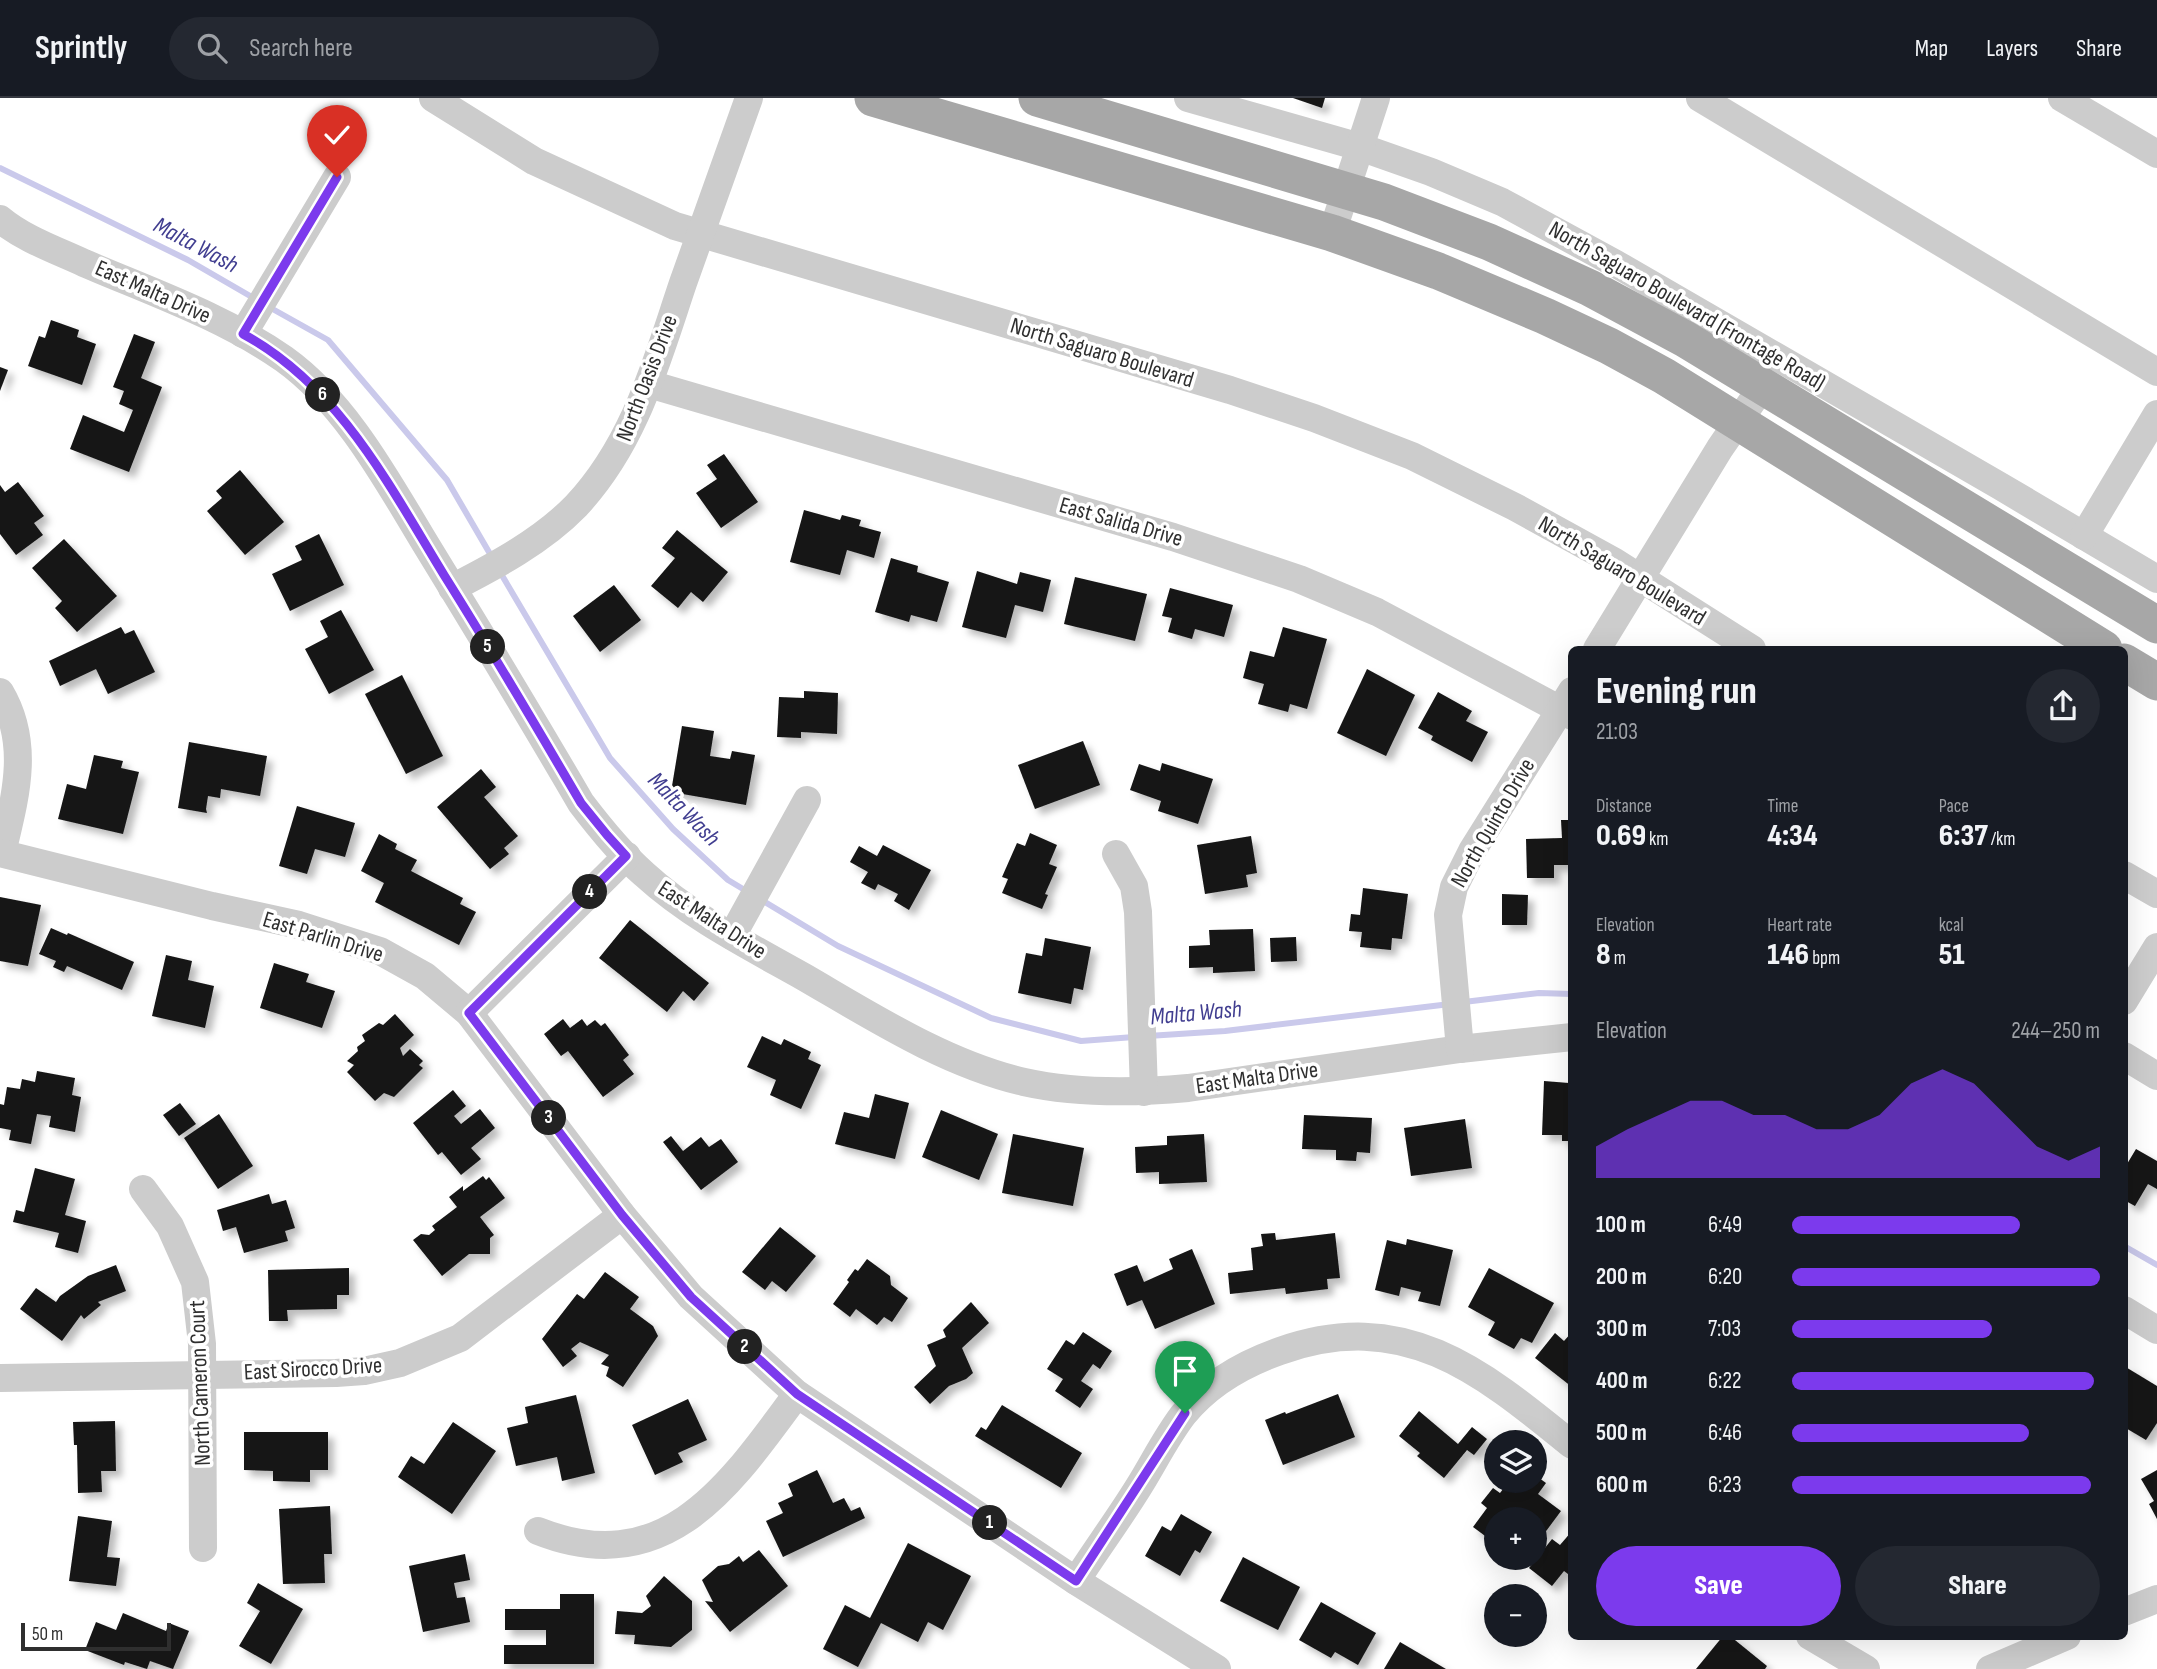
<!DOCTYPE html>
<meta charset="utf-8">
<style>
:root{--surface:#171b24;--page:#242831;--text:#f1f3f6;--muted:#9ea1a6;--line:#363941;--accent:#7c3aed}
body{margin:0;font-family:"Sofia Sans Condensed",sans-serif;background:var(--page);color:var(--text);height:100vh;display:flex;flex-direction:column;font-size:26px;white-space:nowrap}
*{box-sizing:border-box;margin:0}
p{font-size:23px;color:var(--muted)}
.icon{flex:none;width:38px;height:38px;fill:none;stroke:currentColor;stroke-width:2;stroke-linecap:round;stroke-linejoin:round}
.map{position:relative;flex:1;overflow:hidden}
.sheet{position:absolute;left:1568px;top:548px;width:560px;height:994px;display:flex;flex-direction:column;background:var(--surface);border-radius:10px;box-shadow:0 7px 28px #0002}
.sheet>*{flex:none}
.fabs{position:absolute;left:1484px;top:1332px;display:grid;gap:14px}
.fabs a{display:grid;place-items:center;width:63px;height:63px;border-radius:50%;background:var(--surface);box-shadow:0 7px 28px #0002;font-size:35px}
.scale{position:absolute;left:21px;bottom:18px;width:150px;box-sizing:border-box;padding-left:7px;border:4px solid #2f2f2f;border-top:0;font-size:19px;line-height:24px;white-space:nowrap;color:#2f2f2f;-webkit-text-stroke:5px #fff;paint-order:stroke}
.pin{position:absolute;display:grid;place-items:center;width:60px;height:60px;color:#fff;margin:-72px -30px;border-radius:50% 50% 50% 0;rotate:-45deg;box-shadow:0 0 7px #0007}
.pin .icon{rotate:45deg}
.km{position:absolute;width:35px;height:35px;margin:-18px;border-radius:50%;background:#222;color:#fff;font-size:19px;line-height:35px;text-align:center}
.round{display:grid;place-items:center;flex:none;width:74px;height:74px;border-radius:37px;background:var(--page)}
.headline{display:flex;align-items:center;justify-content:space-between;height:119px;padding:0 28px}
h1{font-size:38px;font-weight:800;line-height:52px}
.metrics{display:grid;grid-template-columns:repeat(3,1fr);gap:10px;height:119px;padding:7px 28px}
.metrics div{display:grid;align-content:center}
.metrics b{font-size:30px;font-weight:800}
.metrics small{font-size:19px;font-weight:400}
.metrics p{font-size:19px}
.chart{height:196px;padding:14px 28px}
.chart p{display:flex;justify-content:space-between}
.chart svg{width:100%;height:126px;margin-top:7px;fill:var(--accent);opacity:.7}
.action{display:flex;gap:14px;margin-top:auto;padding:14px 28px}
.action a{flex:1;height:80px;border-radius:42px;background:var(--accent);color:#fff;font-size:28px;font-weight:800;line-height:80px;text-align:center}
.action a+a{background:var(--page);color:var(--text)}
ul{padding:0 28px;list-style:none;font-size:23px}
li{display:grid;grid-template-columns:112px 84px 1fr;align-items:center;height:52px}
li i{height:18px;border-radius:9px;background:var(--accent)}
header{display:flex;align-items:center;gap:42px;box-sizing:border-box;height:98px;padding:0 35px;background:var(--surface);border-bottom:2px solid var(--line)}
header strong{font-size:33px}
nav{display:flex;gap:38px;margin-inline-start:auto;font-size:24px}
.search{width:490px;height:63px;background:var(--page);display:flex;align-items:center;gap:18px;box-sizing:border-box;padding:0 24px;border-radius:38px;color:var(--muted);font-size:26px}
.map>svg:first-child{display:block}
</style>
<header>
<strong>Sprintly</strong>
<div class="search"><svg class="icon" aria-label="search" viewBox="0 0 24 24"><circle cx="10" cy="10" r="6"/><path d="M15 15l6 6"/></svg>Search here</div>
<nav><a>Map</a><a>Layers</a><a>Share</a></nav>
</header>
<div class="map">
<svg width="2157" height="1571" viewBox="0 0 2157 1571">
<defs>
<filter id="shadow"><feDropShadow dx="6" dy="6" stdDeviation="3.5" flood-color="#0004"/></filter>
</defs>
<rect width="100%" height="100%" fill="#fff"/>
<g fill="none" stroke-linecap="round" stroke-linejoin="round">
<!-- stream -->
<g stroke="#cac9eb" stroke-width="6">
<path d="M0,70l188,92 69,40"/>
<path d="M269,209l59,33 119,140 46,79"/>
<path d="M500,474l110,186 63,71 55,51 20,12"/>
<path d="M760,801l78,47 153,72 90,23 53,-4"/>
<path d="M1464,904l75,-9 33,1"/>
<path d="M1148,938l77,-5 225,-27"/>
<path d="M2124,1148l33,19"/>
</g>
</g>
<!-- building -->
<g fill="#161616" filter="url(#shadow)">
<path d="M1293,0h32l-3,10z"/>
<path d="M51,222l28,10 -2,7 19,7 -14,41 -54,-19 11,-30 6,2z"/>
<path d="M134,236l21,8 -14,36 21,9 -33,85 -59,-23 13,-34 41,17 9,-22 -14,-6 5,-13 -11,-4z"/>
<path d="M0,269l8,3 -8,21z"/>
<path d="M724,356l34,48 -37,26 -25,-35 21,-14 -10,-14z"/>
<path d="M240,372l44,52 -39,33 -38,-44 15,-13 -6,-7z"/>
<path d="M18,384l26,34 -10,7 9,12 -27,20 -16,-21v-49l5,7z"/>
<path d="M804,412l36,10 2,-5 19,5 -2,6 22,6 -7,26 -27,-8 -7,25 -50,-13z"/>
<path d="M677,432l51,42 -25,30 -12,-10 -13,16 -27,-22 24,-28 -13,-10z"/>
<path d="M319,436l25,51 -54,26 -18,-37 30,-14 -7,-14z"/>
<path d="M64,441l53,57 -40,36 -22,-24 7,-7 -30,-33z"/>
<path d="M891,460l27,8 -1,6 32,10 -12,40 -26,-7 -2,7 -34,-10z"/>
<path d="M977,473l40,13 3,-12 31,8 -8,32 -28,-7 -9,33 -44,-11z"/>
<path d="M1075,479l72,17 -12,47 -71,-17z"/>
<path d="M614,487l27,35 -41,32 -27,-36z"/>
<path d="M1170,490l63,17 -9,32 -29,-8 -3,10 -24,-7 4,-14 -10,-2z"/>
<path d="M341,512l33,60 -45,24 -24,-45 23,-12 -8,-16z"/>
<path d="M121,529l4,7 9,-4 21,42 -47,22 -12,-25 -36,17 -11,-25z"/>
<path d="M1283,529l44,12 -20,70 -17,-5 -2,8 -30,-8 6,-20 -21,-6 7,-27 24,6z"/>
<path d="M1367,571l48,26 -29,61 -49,-23z"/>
<path d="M402,577l41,81 -37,18 -41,-80z"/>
<path d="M804,593l34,2 -1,41 -36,-2v6l-24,-1 2,-40 25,1z"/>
<path d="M1438,594l34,19 -6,10 22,11 -16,30 -41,-22 2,-4 -15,-8z"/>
<path d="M682,628l32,5 -4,25 20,3 2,-8 23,4 -9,50 -75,-13z"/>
<path d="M1083,643l17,44 -65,24 -17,-44z"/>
<path d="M189,644l78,14 -7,40 -39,-7 -1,9 -12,-2 -2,13 1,4 -29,-5z"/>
<path d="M94,657l29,6 -2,7 18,4 -16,62 -65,-15 9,-35 19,5z"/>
<path d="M1162,665l51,16 -15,45 -40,-13 3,-10 -31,-11 9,-26 21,7z"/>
<path d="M481,671l15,18 -12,10 34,39 -14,12 5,6 -19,15 -53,-62z"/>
<path d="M297,708l58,17 -10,34 -30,-8 -8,25 -28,-8z"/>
<path d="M1561,722h11v45h-18v13h-27l-1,-39 36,-1z"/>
<path d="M1030,735l27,12 -8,19 8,3 -12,27 3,1 -6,14 -40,-16 6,-14 -6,-2 15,-34 8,3z"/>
<path d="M379,736l18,10 -2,5 22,11 -6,11 52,27 -3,6 16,8 -17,33 -84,-43 9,-19 -23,-12z"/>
<path d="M1251,738l6,37 -11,2 2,12 -43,7 -8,-49z"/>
<path d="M883,747l48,25 -22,40 -15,-9 4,-7 -20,-10 -3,6 -14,-7 7,-11 -18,-10 9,-16 18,10z"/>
<path d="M1363,790l45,6 -6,45 -10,-1 -1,12 -31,-3 2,-15 -13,-1 2,-17 9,1z"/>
<path d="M1502,796l26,1 -1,30h-25z"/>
<path d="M0,799l41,8 -13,61 -28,-5z"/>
<path d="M630,822l79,63 -15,18 -11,-10 -16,21 -68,-54z"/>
<path d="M51,830l16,7 1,-2 66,29 -12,28 -55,-24 -3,6 -11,-5 3,-6 -17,-7z"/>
<path d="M1253,831l2,42 -42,2v-6l-24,1v-22l21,-1 -1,-15z"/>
<path d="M1296,839l1,24 -26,1 -1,-24z"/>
<path d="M1045,840l46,9 -8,43 -9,-2 -3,16 -53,-11 8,-40 16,3z"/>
<path d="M166,857l26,6 -4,19 26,6 -9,42 -53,-12z"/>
<path d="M274,865l35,11 -3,8 29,9 -13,37 -62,-20z"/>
<path d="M395,916l19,21 -14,13 3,8 7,-7 13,12 -4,4 4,3 -29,29 -10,-4 -9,8 -28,-29 7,-7 -7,-4 11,-10 -1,-4 8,-6 -3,-6 17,-12 4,2z"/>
<path d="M563,921l7,9 12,-9 5,7 8,-6 6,6 4,-3 24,32 -6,5 11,14 -31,23 -35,-46 -7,5 -17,-22z"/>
<path d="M762,938l19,9 3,-6 27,13 -3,7 13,6 -20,44 -31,-14 6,-15 -29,-13z"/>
<path d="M37,973l38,7 -3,17 9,2 -6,35 -26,-5 2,-11 -14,-2 -6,30 -22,-4 2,-10 -11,-2v-24l4,1 3,-18 13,2 2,-10 13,3z"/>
<path d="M1544,983l25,2 -1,14h4v44h-10v-6h-20z"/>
<path d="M453,992l13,16 -12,10 7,8 19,-15 15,19 -24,20 10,11 -20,16 -19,-23 -4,3 -25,-32z"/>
<path d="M875,996l34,9 -14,56 -60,-15 9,-32 25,6z"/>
<path d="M180,1005l16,21 -17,12 -16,-21z"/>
<path d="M941,1012l57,24 -19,46 -57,-23z"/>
<path d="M219,1016l34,52 -35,23 -34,-51z"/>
<path d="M1304,1017l68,3 -2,35 -13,-1 -1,9 -20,-1v-10l-34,-1z"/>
<path d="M1465,1021l7,49 -61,8 -7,-48z"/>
<path d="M1013,1036l71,14 -11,58 -71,-13z"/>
<path d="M1204,1036l3,48 -48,2v-12l-23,1 -1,-26 32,-2v-9z"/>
<path d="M671,1038l12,15 18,-14 8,10 12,-8 17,23 -37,28 -38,-48z"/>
<path d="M2136,1051l21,12v28l-9,-5 -13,22 -11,-6v-31z"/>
<path d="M35,1070l40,11 -10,36 21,6 -8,32 -23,-6 4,-14 -46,-11 3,-12 8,2z"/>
<path d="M483,1078l3,4 3,-3 16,21 -25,19 14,18 -4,3v16h-21l-27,22 -29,-36 8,-6 8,1 6,-5 -3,-4 25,-19 -8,-10 14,-11v5z"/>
<path d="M269,1096l3,10 14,-4 9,28 -10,3 3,10 -44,12 -8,-26 -13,4 -6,-21z"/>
<path d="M780,1129l36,29 -30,36 -14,-11 -7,9 -23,-18z"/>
<path d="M1275,1135l1,7 59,-7 5,45 -13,1 1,10 -42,5 -1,-6 -55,6 -2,-21 25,-3 -2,-22 12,-2 -2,-12z"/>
<path d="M1407,1141l46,11 -13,56 -22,-5 3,-9 -20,-5 -2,9 -24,-6 12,-50 19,5z"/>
<path d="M1192,1151l23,55 -60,25 -13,-29 -15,6 -13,-32 23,-9 7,17 29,-13 -4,-10z"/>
<path d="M867,1161l23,17 1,9 17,13 -16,24 -8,-5 -7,8 -21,-16 -6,8 -17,-13 16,-22 -2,-2 8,-11 3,2z"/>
<path d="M116,1167l10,26 -28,11 3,3 -17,14 -3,-4 -19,26 -42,-32 16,-21 20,14 4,-6 28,-20z"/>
<path d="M349,1170v27h-12v14l-50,1 1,11h-19l-1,-51z"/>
<path d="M1489,1170l65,35 -22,40 -11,-5 -7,11 -26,-14 7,-13 -27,-15z"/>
<path d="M605,1174l34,25 -9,12 23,17 5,10 -35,51 -17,-11 3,-9 -8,-3 8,-9 -29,-13 -9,7 6,7 -14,11 -21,-28 35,-45 7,5z"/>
<path d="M971,1204l18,21 -27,25 11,25 -7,6 -17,7 -19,18 -16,-17 22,-21 -9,-21 19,-8 -3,-7z"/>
<path d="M1083,1234l29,19 -12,18 -7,-5 -12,17 12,8 -13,19 -25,-17 8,-12 -16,-10 19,-29 8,5z"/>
<path d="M1572,1234v55l-37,-29 20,-25 9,8z"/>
<path d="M2124,1268l33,20v37l-11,17 -22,-13z"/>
<path d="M1338,1296l17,43 -72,28 -18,-45 20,-8 1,2z"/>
<path d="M576,1297l19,78 -33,8 -5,-24 -41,9 -9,-38 21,-5 -3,-16z"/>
<path d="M688,1301l19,41 -29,13 5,9 -28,13 -23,-50z"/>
<path d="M1002,1307l80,48 -21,35 -86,-52 6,-9 5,3z"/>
<path d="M1419,1313l39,33 14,-17 15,12 -13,16 -7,-5 -23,28 -27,-22 3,-3 -21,-17z"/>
<path d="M115,1323l1,50h-15l1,21 -24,1 -1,-48h-3l-1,-23z"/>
<path d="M453,1324l43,29 -44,63 -54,-37 13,-21 13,8z"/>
<path d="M244,1334h84v38h-18v12l-37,-1v-10l-29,-1z"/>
<path d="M817,1372l16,33 11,-5 7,13 9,-4 5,11 -82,39 -17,-36 17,-8 -5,-10 15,-7 -5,-12z"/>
<path d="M2157,1372v49l-8,-15 5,-3 -13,-22z"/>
<path d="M1535,1377l11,8 -8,11 23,17 -26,35v-27h-39v25l-23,-17 14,-19 -6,-5 12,-15 7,5 10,-13h25z"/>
<path d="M330,1408l2,48h-8l1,29 -42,1 -4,-75z"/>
<path d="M1181,1416l31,18 -12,21 -5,-3 -15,26 -35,-20 17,-30 9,5z"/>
<path d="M78,1418l34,5 -5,36 13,1 -4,28 -47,-5z"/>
<path d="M1572,1433v46l-8,-6 -12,15 -23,-18 23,-29 8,6z"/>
<path d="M908,1445l63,33 -28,54 -15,-8 -10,20 -37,-19 -23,44 -35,-18 22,-44 25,13z"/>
<path d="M759,1452l29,36 -58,46 -25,-31 8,1 -11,-22 16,-14 11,-2 10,-8 4,6z"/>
<path d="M465,1456l5,26 -16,3 3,15 8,-1 5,25 -47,10 -14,-66z"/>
<path d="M1243,1459l57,30 -22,43 -58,-29z"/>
<path d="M664,1478l28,25v29l-21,17 -37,-3 1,-9 -20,-1 2,-23 25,2 9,-7 -5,-10z"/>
<path d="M258,1485l45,26 -32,55 -32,-18 21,-35 -13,-8z"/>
<path d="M560,1496h34v70h-90v-19h42v-15h-41v-21h55z"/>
<path d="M1321,1504l55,31 -18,32 -23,-13 -4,6 -32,-18z"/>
<path d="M123,1515l43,18 3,-8 20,8 -16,38 -23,-8 -3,8 -22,-7 -1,3 -39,-15 11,-28 20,8z"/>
<path d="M1723,1538h7l37,30 -2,3h-69z"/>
<path d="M1400,1544l46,27h-62z"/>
</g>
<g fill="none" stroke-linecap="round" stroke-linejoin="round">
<!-- minor -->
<g stroke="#ccc" stroke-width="28">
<path d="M433,0l101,63 141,65 555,164 84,28 98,38 103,51 100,55 137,87"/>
<path d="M1188,0l172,49 71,25 71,30 114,62 384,222 157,93"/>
<path d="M1700,0l457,274"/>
<path d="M2062,0l95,56"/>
<path d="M0,121c24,20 56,31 84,44 68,29 140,54 200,96 63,45 105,125 144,189 52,85 103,169 153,255 19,25 39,50 63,71 47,43 105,72 160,103 69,40 142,87 220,105 54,12 110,11 164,6l272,-39 112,-12"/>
<path d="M1332,135l44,-135"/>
<path d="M243,236l94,-157"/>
<path d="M649,286l524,153 126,42 78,33 195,104"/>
<path d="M2084,438l73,-122"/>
<path d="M452,490c43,-22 90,-47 124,-82 59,-63 80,-143 107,-223 22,-62 44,-123 66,-185"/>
<path d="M1597,551l123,-201 42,-61"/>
<path d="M0,594c31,52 15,106 2,161"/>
<path d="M0,755l212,53 87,19 81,26 45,25 44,37 153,202 69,82 106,97 279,187 141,88"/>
<path d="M1116,756l18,32 4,26 6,180"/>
<path d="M2124,777l33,19"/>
<path d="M732,838l75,-136"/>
<path d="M2124,903l33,-54"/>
<path d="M469,915l158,-157"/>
<path d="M1460,951l-12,-134 6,-28 18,-36 100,-160"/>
<path d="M2124,958l33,20"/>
<path d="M143,1091l27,37 25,56 7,62 1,204"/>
<path d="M2124,1212l33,20"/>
<path d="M0,1280l336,-5 28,-2 36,-8 60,-25 162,-123"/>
<path d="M538,1433c128,51 192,-46 259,-137"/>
<path d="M1076,1483c21,-33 45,-65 65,-98 14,-23 26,-47 42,-68 25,-31 60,-51 97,-64 124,-44 201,20 292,94"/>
<path d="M2124,1514l33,-13"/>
<path d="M1810,1538l56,33"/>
<path d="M1990,1571l77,-33"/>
</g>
<!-- major -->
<g stroke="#a7a7a7" stroke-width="37">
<path d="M873,0l459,135 106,38 107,45 64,30 55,30 440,273"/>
<path d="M1037,0l347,104 105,40 101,46 95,51 472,286"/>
<path d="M2124,564l33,20"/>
</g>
</g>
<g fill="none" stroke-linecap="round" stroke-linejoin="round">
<defs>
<path id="route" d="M337,79l-94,157c96,52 146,151 201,241 47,75 92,151 137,228l26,32 19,21 -157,157 153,202 69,82 106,97 279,187 109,-168"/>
</defs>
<!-- route casing -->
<use href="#route" stroke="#fff" stroke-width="14"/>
<!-- route -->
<use href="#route" stroke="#7c3aed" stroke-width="9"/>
</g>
<g text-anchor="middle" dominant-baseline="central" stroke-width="7" stroke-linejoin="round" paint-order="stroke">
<!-- street labels -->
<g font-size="23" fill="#2f2f2f" stroke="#fff">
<text transform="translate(153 194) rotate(24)">East Malta Drive</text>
<text transform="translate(1687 208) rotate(30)">North Saguaro Boulevard (Frontage Road)</text>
<text transform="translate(1102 255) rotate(17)">North Saguaro Boulevard</text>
<text transform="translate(647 280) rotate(-69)">North Oasis Drive</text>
<text transform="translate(1121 424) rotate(16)">East Salida Drive</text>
<text transform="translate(1622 473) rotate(31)">North Saguaro Boulevard</text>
<text transform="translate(1493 725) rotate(-60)">North Quinto Drive</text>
<text transform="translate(712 822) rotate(33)">East Malta Drive</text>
<text transform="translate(323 839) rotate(17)">East Parlin Drive</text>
<text transform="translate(1257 980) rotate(-8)">East Malta Drive</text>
<text transform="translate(313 1271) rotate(-3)">East Sirocco Drive</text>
<text transform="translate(200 1285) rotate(-92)">North Cameron Court</text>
</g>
<!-- water labels -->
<g font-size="24" font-style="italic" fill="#413e90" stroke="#fff">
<text transform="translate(196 147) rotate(28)">Malta Wash</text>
<text transform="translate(684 711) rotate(46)">Malta Wash</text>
<text transform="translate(1196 915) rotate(-5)">Malta Wash</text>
</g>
</g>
</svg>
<div class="fabs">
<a><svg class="icon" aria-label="layers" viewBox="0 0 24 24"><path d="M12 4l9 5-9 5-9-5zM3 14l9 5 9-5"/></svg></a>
<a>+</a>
<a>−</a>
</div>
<div class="scale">50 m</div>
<div class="pin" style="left:1185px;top:1315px;background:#1e9e55"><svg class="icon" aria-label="arrive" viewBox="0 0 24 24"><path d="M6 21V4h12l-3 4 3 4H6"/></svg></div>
<div class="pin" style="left:337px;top:79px;background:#d93025"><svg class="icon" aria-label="check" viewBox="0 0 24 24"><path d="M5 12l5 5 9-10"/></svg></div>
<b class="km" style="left:990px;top:1425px">1</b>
<b class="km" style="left:745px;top:1249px">2</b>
<b class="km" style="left:549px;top:1020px">3</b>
<b class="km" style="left:590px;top:794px">4</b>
<b class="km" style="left:488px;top:549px">5</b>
<b class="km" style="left:323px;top:297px">6</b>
<section class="sheet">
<div class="headline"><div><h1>Evening run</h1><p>21:03</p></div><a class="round"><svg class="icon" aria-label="share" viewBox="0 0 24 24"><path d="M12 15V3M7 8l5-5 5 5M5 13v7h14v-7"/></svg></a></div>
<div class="metrics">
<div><p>Distance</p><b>0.69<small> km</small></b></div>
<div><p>Time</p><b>4:34</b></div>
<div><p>Pace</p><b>6:37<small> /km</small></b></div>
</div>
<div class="metrics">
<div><p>Elevation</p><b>8<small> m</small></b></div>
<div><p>Heart rate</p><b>146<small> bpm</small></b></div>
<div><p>kcal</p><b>51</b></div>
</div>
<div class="chart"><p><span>Elevation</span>244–250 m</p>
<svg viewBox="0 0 160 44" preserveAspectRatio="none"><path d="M0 44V33L10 27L20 22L30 17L40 17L50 22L60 22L70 27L80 27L90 22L100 11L110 6L120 11L130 22L140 33L150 38L160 33V44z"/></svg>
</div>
<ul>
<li><b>100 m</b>6:49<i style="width:74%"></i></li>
<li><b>200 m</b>6:20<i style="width:100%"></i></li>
<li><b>300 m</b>7:03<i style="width:65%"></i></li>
<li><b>400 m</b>6:22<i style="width:98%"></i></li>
<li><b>500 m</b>6:46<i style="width:77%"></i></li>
<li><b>600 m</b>6:23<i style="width:97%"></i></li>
</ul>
<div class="action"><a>Save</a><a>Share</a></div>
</section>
</div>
